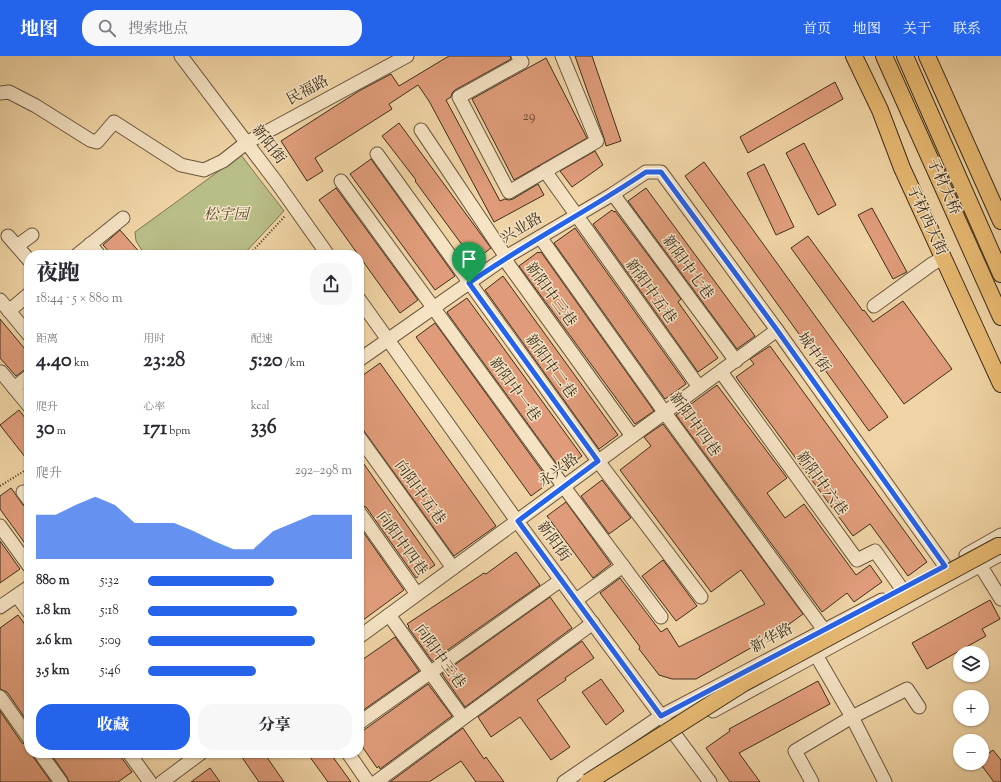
<!DOCTYPE html>
<html lang="zh">
<meta charset="utf-8">
<style>
:root{--surface:#fff;--page:#f7f7f7;--text:#2b2b33;--muted:#7c7c81;--accent:#2563eb}
body{margin:0;font-family:"Sorts Mill Goudy","Noto Serif SC",serif;background:var(--page);color:var(--text);height:100vh;display:flex;flex-direction:column;font-size:15px;white-space:nowrap}
*{box-sizing:border-box;margin:0}
p{font-size:13px;color:var(--muted)}
.icon{flex:none;width:22px;height:22px;fill:none;stroke:currentColor;stroke-width:2;stroke-linecap:round;stroke-linejoin:round}
.map{position:relative;flex:1;overflow:hidden}
.panel{position:absolute;left:24px;top:194px;width:340px;height:508px;display:flex;flex-direction:column;background:var(--surface);border-radius:16px;box-shadow:0 1px 3px #0004}
.panel>*{flex:none}
.fabs{position:absolute;left:953px;top:590px;display:grid;gap:8px}
.fabs a{display:grid;place-items:center;width:36px;height:36px;border-radius:50%;background:var(--surface);box-shadow:0 1px 3px #0004;font-size:20px}
.pin{position:absolute;display:grid;place-items:center;width:34px;height:34px;color:#fff;margin:-41px -17px;border-radius:50% 50% 50% 0;rotate:-45deg;box-shadow:0 0 4px #0007}
.pin .icon{rotate:45deg}
.round{display:grid;place-items:center;flex:none;width:42px;height:42px;border-radius:16px;background:var(--page)}
.summary{display:flex;align-items:center;justify-content:space-between;height:68px;padding:0 12px}
h1{font-size:22px;font-weight:800;line-height:30px}
.figures{display:grid;grid-template-columns:repeat(3,1fr);gap:6px;height:68px;padding:4px 12px}
.figures div{display:grid;align-content:center}
.figures b{font-size:20px;font-weight:800}
.figures small{font-size:11px;font-weight:400}
.figures p{font-size:11px}
.chart{height:112px;padding:8px 12px}
.chart p{display:flex;justify-content:space-between}
.chart svg{width:100%;height:72px;margin-top:4px;fill:var(--accent);opacity:.7}
.primary-button{display:flex;gap:8px;margin-top:auto;padding:8px 12px}
.primary-button a{flex:1;height:46px;border-radius:16px;background:var(--accent);color:#fff;font-size:16px;font-weight:800;line-height:46px;text-align:center}
.primary-button a+a{background:var(--page);color:var(--text)}
ul{padding:0 12px;list-style:none;font-size:13px}
li{display:grid;grid-template-columns:64px 48px 1fr;align-items:center;height:30px}
li i{height:10px;border-radius:5px;background:var(--accent)}
header{display:flex;align-items:center;gap:24px;box-sizing:border-box;height:56px;padding:0 20px;background:var(--accent);color:#fff}
header strong{font-size:19px}
nav{display:flex;gap:22px;margin-inline-start:auto;font-size:14px}
.search{width:280px;height:36px;background:var(--page);display:flex;align-items:center;gap:10px;box-sizing:border-box;padding:0 14px;border-radius:16px;color:var(--muted);font-size:15px}
.map>svg:first-child{display:block}
</style>
<header>
<strong>地图</strong>
<div class="search"><svg class="icon" aria-label="search" viewBox="0 0 24 24"><circle cx="10" cy="10" r="6"/><path d="M15 15l6 6"/></svg>搜索地点</div>
<nav><a>首页</a><a>地图</a><a>关于</a><a>联系</a></nav>
</header>
<div class="map">
<svg width="1001" height="726" viewBox="0 0 1001 726">
<rect width="100%" height="100%" fill="#f0d4a5"/>
<filter id="stains"><feTurbulence type="fractalNoise" baseFrequency=".005" numOctaves="4"/><feColorMatrix values="0 0 0 0 .2 0 0 0 0 .09 0 0 0 0 .02 0 0 0 .5 -.17"/></filter>
<radialGradient id="worn" r=".72"><stop offset=".6" stop-color="#630" stop-opacity="0"/><stop offset="1" stop-color="#630" stop-opacity=".3"/></radialGradient>
<!-- green -->
<path fill="#b9bd87" stroke="#7b7652" d="M241,99l43,56 -41,44h-98l-9,-14 -1,-9z"/>
<!-- building -->
<g fill="#e09c7a" stroke="#3d2f1c">
<path d="M449,0h61l1,3 -56,31 -3,3 -1,4 -5,3 54,101 5,-2 4,1 4,-1 25,-15 6,11 -50,27 -65,-121 -11,-16 -29,19 3,5 -77,49 8,13 -16,10 -26,-40 78,-50 32,-17 8,12z"/>
<path d="M575,0h17l29,85 -15,5 -2,-8z"/>
<path d="M546,2l41,80 -73,42 -42,-81z"/>
<path d="M835,26l8,17 -95,54 -8,-16z"/>
<path d="M399,67l92,125 -17,13 -59,-80 1,-1 -34,-44z"/>
<path d="M804,87l32,62 -18,10 -32,-62z"/>
<path d="M595,95l8,14 -31,22 -12,-16z"/>
<path d="M371,103l84,117 -20,14 -85,-116z"/>
<path d="M704,106l184,255 -19,14 -184,-255z"/>
<path d="M764,108l30,63 -18,8 -29,-62z"/>
<path d="M336,132l82,112 -18,13 -81,-113z"/>
<path d="M646,132l109,148 -18,13 -109,-148z"/>
<path d="M872,152l35,64 -14,7 -35,-64z"/>
<path d="M612,154l2,2 1,-1 66,88 -3,3 40,56 -20,14 -105,-148z"/>
<path d="M575,172l110,154 1,2 -21,15 -111,-156z"/>
<path d="M120,174l22,25h-30l-9,-10z"/>
<path d="M808,180l55,75 1,-1 9,12 30,-21 49,68 -48,35 -113,-156z"/>
<path d="M538,196l1,1 2,-1 113,159 -19,13 -116,-158z"/>
<path d="M503,220l115,159 -19,14 -114,-159z"/>
<path d="M467,242l115,158 -20,15 -114,-157 -1,-2z"/>
<path d="M0,263l29,35v14l-5,2 -8,6 -16,-18z"/>
<path d="M435,267l115,159 -19,14 -115,-159z"/>
<path d="M770,290l157,216 -19,14 -38,-52 -17,12 -117,-159 18,-13 -4,-5z"/>
<path d="M380,307l116,163 -42,30 -95,-132v-46z"/>
<path d="M717,329l70,93 -20,15 18,25 19,-14 52,71 14,-10 12,17 -28,20 -7,-9 -25,19 -146,-197z"/>
<path d="M19,354l10,13v39l-29,-37z"/>
<path d="M663,368l140,190 -26,19 -81,46h-24l-13,-4 -20,-26 1,-2 -40,-54 20,-15 41,54 6,-4 12,19 86,-43 -24,-34 -30,22 -91,-122 31,-24 -7,-9z"/>
<path d="M359,401l76,108 -19,13 -50,-71 -7,-3z"/>
<path d="M602,424l29,38 -22,16 -28,-38z"/>
<path d="M11,432l12,17 6,3v41l-29,-40v-13z"/>
<path d="M566,446l45,62 -18,14 -46,-62z"/>
<path d="M359,470l45,64 -45,33z"/>
<path d="M0,485l20,28 -20,14z"/>
<path d="M516,496l24,33 -108,76 -24,-34 1,-1 -2,-2 77,-51 2,1z"/>
<path d="M663,504l34,46 -21,15 -34,-45z"/>
<path d="M550,541l22,31 -107,79 -23,-33z"/>
<path d="M990,544l10,19 -18,10 4,7 -59,33 -15,-26z"/>
<path d="M18,559l11,15v94l-22,-32 -7,-3v-61z"/>
<path d="M395,581l24,34 -60,42v-51z"/>
<path d="M582,585l12,17 -29,20 1,2 -29,20 33,47 -19,13 -31,-43 -29,20 -13,-20z"/>
<path d="M601,623l23,32 -18,14 -24,-33z"/>
<path d="M818,625l12,23 -91,49 21,29h-30l-24,-34 24,-17 -1,-2z"/>
<path d="M428,628l24,32 -72,53 -1,-3 -2,2 -18,-26v-11l5,-1z"/>
<path d="M0,655l22,32 7,3v7h3l2,5 17,24h-51z"/>
<path d="M463,672l21,31 2,-2 18,25h-28l-15,-21 -32,21h-39z"/>
<path d="M993,694l8,10v22h-7l-12,-16v-8z"/>
<path d="M50,697h68l14,19 -14,10h-49l-2,-5z"/>
<path d="M239,697h25l20,29h-25z"/>
<path d="M307,697h23l21,29h-23z"/>
<path d="M210,712l10,14h-29z"/>
</g>
<g fill="none" stroke-linecap="round" stroke-linejoin="round">
<defs>
<g id="minor">
<path d="M181,0l96,127 51,72"/>
<path d="M518,0l4,6 -63,35 50,95 36,-21 154,216"/>
<path d="M0,37l9,-1 27,14 54,34 7,2 17,-20 67,43 23,5 19,-9 23,-18 161,-87"/>
<path d="M421,74l85,127 2,7 124,172"/>
<path d="M377,98l221,307 103,136"/>
<path d="M545,115l52,-30 -35,-85"/>
<path d="M341,125l223,306 97,130"/>
<path d="M613,138l123,167"/>
<path d="M8,180l21,24"/>
<path d="M540,181l125,176 159,217"/>
<path d="M90,188l9,11"/>
<path d="M17,190l15,-11"/>
<path d="M77,199l46,-37"/>
<path d="M359,243l158,222 193,261"/>
<path d="M0,244l29,35"/>
<path d="M874,250l58,-42 11,-6"/>
<path d="M9,255l20,-17"/>
<path d="M359,304l147,-103 107,-63 33,-22h15l116,158 168,236"/>
<path d="M1,316l28,34"/>
<path d="M721,316l136,188 18,-9 27,38"/>
<path d="M14,332l15,-12"/>
<path d="M359,381l94,131"/>
<path d="M23,436l6,8"/>
<path d="M359,456l58,82"/>
<path d="M0,470l29,40"/>
<path d="M966,499l35,-20"/>
<path d="M980,509l21,34"/>
<path d="M17,540l12,16"/>
<path d="M576,544l47,-34"/>
<path d="M0,551l29,-20"/>
<path d="M389,559l74,103"/>
<path d="M359,581l418,-307"/>
<path d="M816,599l36,62 33,65"/>
<path d="M0,641l29,41"/>
<path d="M713,655l288,-157"/>
<path d="M359,667l202,-143"/>
<path d="M40,697l21,29"/>
<path d="M129,697l21,29"/>
<path d="M348,697l20,29"/>
<path d="M162,726l39,-29"/>
<path d="M376,726l217,-159"/>
<path d="M564,726l97,-66 221,-116"/>
<path d="M812,726l-17,-31 57,-34 55,-28 12,18"/>
</g>
<g id="major">
<path d="M854,0l26,54 22,58 99,216"/>
<path d="M884,0l117,261"/>
<path d="M905,0l96,218"/>
<path d="M927,0l74,165"/>
</g>
</defs>
<!-- minor casing -->
<use href="#minor" stroke="#6a583e" stroke-width="15"/>
<!-- major casing -->
<use href="#major" stroke="#3d2f1c" stroke-width="18"/>
<!-- path -->
<g stroke="#3d2f1c" stroke-width="2" stroke-dasharray="1 2" stroke-linecap="butt">
<path d="M249,199l36,-39"/>
<path d="M0,430l29,-18"/>
</g>
<!-- minor -->
<use href="#minor" stroke="#f5e3c4" stroke-width="13"/>
<!-- major -->
<use href="#major" stroke="#e8ba72" stroke-width="16"/>
<defs>
<path id="major-bridge" d="M588,726l156,-99 254,-137h3"/>
</defs>
<!-- major-bridge casing -->
<use href="#major-bridge" stroke="#3d2f1c" stroke-width="18" stroke-linecap="butt"/>
<!-- major-bridge -->
<use href="#major-bridge" stroke="#e8ba72" stroke-width="16"/>
</g>
<g fill="none" stroke-linecap="round" stroke-linejoin="round">
<defs>
<path id="route" d="M646,116h15l116,158 168,236 -284,150 -143,-195 80,-60 -129,-178c57,-40 119,-72 177,-111z"/>
</defs>
<!-- route casing -->
<use href="#route" stroke="#fff" stroke-width="8"/>
<!-- route -->
<use href="#route" stroke="#2563eb" stroke-width="5"/>
</g>
<g text-anchor="middle" dominant-baseline="central" stroke-width="3" stroke-linejoin="round" paint-order="stroke">
<!-- number labels -->
<g font-size="13" fill="#664a34">
<text x="529" y="61">29</text>
</g>
<!-- street labels -->
<g font-size="15" fill="#3d2f1c" stroke="#f5e3c4">
<text transform="translate(308 35) rotate(-28)">民福路</text>
<text transform="translate(268 89) rotate(52)">新阳街</text>
<text transform="translate(943 131) rotate(66)">子材大桥</text>
<text transform="translate(926 165) rotate(65)">子材西大街</text>
<text transform="translate(522 173) rotate(-31)">兴业路</text>
<text transform="translate(687 212) rotate(54)">新阳中七巷</text>
<text transform="translate(650 236) rotate(54)">新阳中五巷</text>
<text transform="translate(550 239) rotate(54)">新阳中三巷</text>
<text transform="translate(813 297) rotate(55)">城中街</text>
<text transform="translate(550 311) rotate(54)">新阳中二巷</text>
<text transform="translate(514 334) rotate(54)">新阳中一巷</text>
<text transform="translate(694 369) rotate(54)">新阳中四巷</text>
<text transform="translate(559 415) rotate(-36)">永兴路</text>
<text transform="translate(821 428) rotate(54)">新阳中六巷</text>
<text transform="translate(419 437) rotate(54)">向阳中五巷</text>
<text transform="translate(553 486) rotate(54)">新阳街</text>
<text transform="translate(401 488) rotate(54)">向阳中四巷</text>
<text transform="translate(772 583) rotate(-28)">新华路</text>
<text transform="translate(439 601) rotate(54)">向阳中三巷</text>
</g>
<!-- park labels -->
<g font-size="15" font-style="italic" fill="#564b31" stroke="#f5e3c4">
<text x="226" y="159">松宇园</text>
</g>
</g>
<rect width="100%" height="100%" filter="url(#stains)"/>
<rect width="100%" height="100%" fill="url(#worn)"/>
</svg>
<div class="fabs">
<a><svg class="icon" aria-label="layers" viewBox="0 0 24 24"><path d="M12 4l9 5-9 5-9-5zM3 14l9 5 9-5"/></svg></a>
<a>+</a>
<a>−</a>
</div>
<div class="pin" style="left:469px;top:227px;background:#1e9e55"><svg class="icon" aria-label="arrive" viewBox="0 0 24 24"><path d="M6 21V4h12l-3 4 3 4H6"/></svg></div>
<section class="panel">
<div class="summary"><div><h1>夜跑</h1><p>18:44 · 5 × 880 m</p></div><a class="round"><svg class="icon" aria-label="share" viewBox="0 0 24 24"><path d="M12 15V3M7 8l5-5 5 5M5 13v7h14v-7"/></svg></a></div>
<div class="figures">
<div><p>距离</p><b>4.40<small> km</small></b></div>
<div><p>用时</p><b>23:28</b></div>
<div><p>配速</p><b>5:20<small> /km</small></b></div>
</div>
<div class="figures">
<div><p>爬升</p><b>30<small> m</small></b></div>
<div><p>心率</p><b>171<small> bpm</small></b></div>
<div><p>kcal</p><b>336</b></div>
</div>
<div class="chart"><p><span>爬升</span>292–298 m</p>
<svg viewBox="0 0 160 44" preserveAspectRatio="none"><path d="M0 44V17L10 17L20 11L30 6L40 11L50 22L60 22L70 22L80 27L90 33L100 38L110 38L120 27L130 22L140 17L150 17L160 17V44z"/></svg>
</div>
<ul>
<li><b>880 m</b>5:32<i style="width:62%"></i></li>
<li><b>1.8 km</b>5:18<i style="width:73%"></i></li>
<li><b>2.6 km</b>5:09<i style="width:82%"></i></li>
<li><b>3.5 km</b>5:46<i style="width:53%"></i></li>
</ul>
<div class="primary-button"><a>收藏</a><a>分享</a></div>
</section>
</div>
